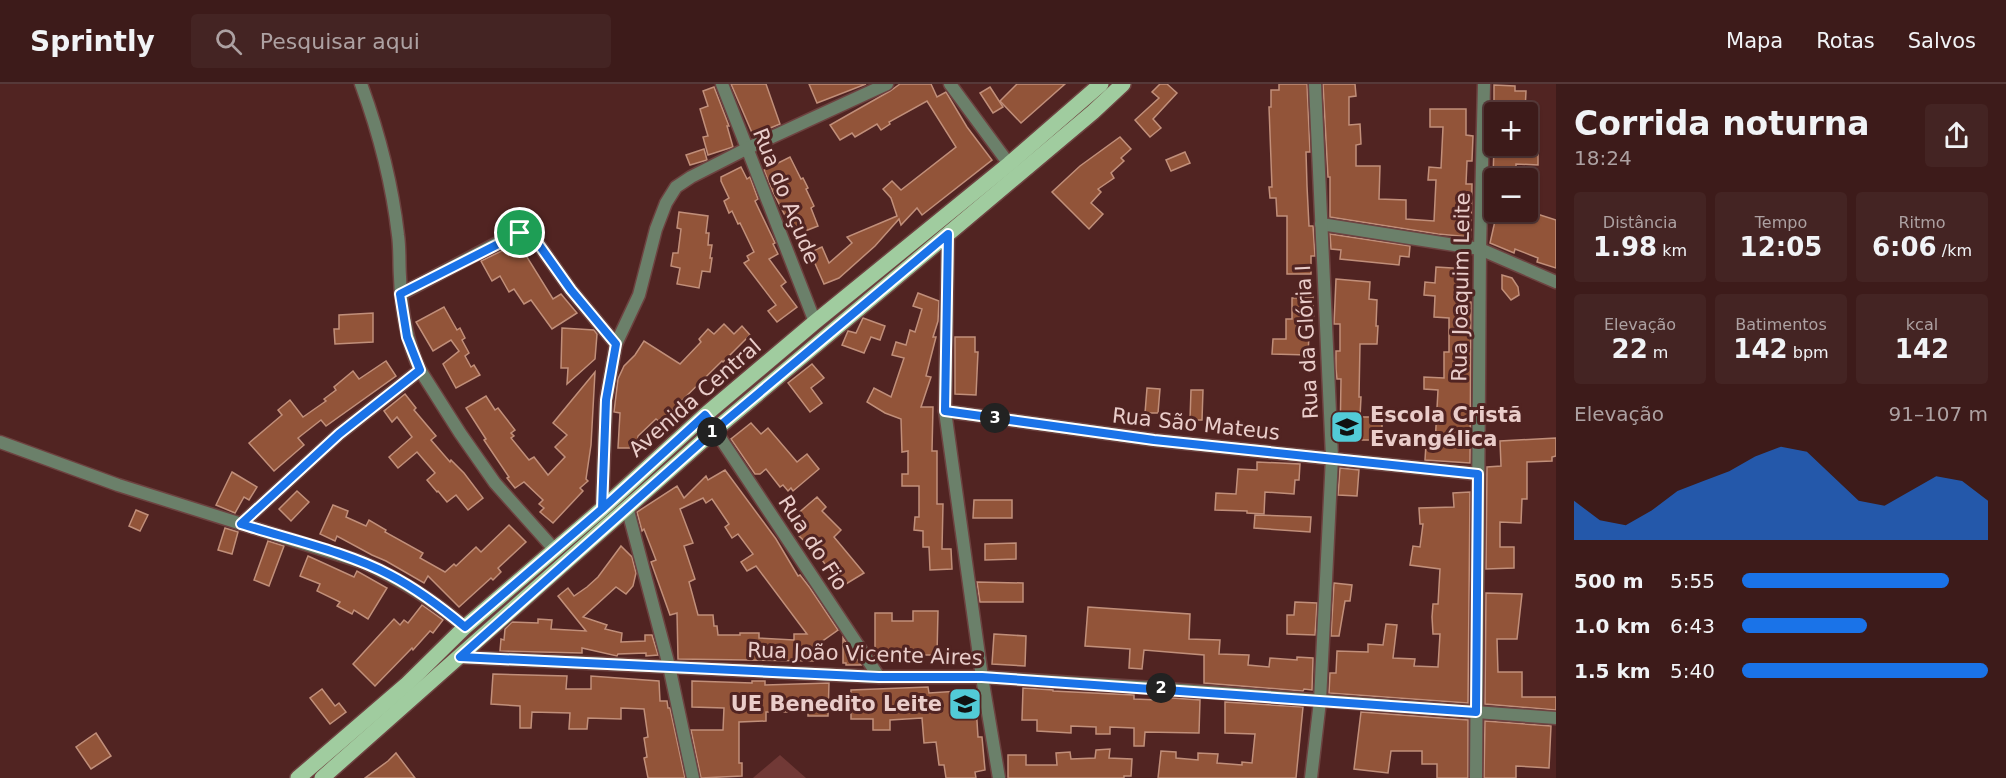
<!DOCTYPE html>
<html lang="pt">
<meta charset="utf-8">
<style>
:root{--surface:#3d1b1a;--page:#442423;--text:#f1f3f6;--muted:#ada1a2;--line:#563939;--accent:#1a73e8}
body{margin:0;font-family:"DejaVu Sans",sans-serif;background:var(--page);color:var(--text);height:100vh;display:flex;flex-direction:column;font-size:22px;white-space:nowrap}
*{box-sizing:border-box;margin:0}
p{font-size:20px;color:var(--muted)}
.icon{flex:none;width:33px;height:33px;fill:none;stroke:currentColor;stroke-width:2;stroke-linecap:round;stroke-linejoin:round}
.map{position:relative;flex:1;overflow:hidden}
.details{display:flex;flex-direction:column;background:var(--surface);width:450px}
.details>*{flex:none}
.buttons{position:absolute;left:1484px;top:18px;display:grid;gap:12px}
.buttons a{display:grid;place-items:center;width:54px;height:54px;border-radius:6px;background:var(--surface);box-shadow:0 2px 4px #0004,0 0 0 2px var(--line);font-size:30px}
.pin{position:absolute;display:grid;place-items:center;width:51px;height:51px;color:#fff;margin:-26px;border:3px solid #fff;border-radius:50%;box-shadow:0 2px 6px #0007}
.km{position:absolute;width:30px;height:30px;margin:-15px;border-radius:50%;background:#222;color:#fff;font-size:16px;line-height:30px;text-align:center}
.round{display:grid;place-items:center;flex:none;width:63px;height:63px;border-radius:6px;background:var(--page)}
.summary{display:flex;align-items:center;justify-content:space-between;height:102px;padding:0 18px}
h1{font-size:33px;font-weight:600;line-height:45px}
.metrics{display:grid;grid-template-columns:repeat(3,1fr);gap:9px;height:102px;padding:6px 18px}
.metrics div{display:grid;align-content:center;border-radius:6px;background:var(--page);text-align:center}
.metrics b{font-size:26px;font-weight:600}
.metrics small{font-size:16px;font-weight:400}
.metrics p{font-size:16px}
.chart{height:168px;padding:12px 18px}
.chart p{display:flex;justify-content:space-between}
.chart svg{width:100%;height:108px;margin-top:6px;fill:var(--accent);opacity:.7}
ul{padding:0 18px;list-style:none;font-size:20px}
li{display:grid;grid-template-columns:96px 72px 1fr;align-items:center;height:45px}
li i{height:15px;border-radius:8px;background:var(--accent)}
header{display:flex;align-items:center;gap:36px;box-sizing:border-box;height:84px;padding:0 30px;background:var(--surface);border-bottom:2px solid var(--line)}
header strong{font-size:28px}
nav{display:flex;gap:33px;margin-inline-start:auto;font-size:21px}
.search{width:420px;height:54px;background:var(--page);display:flex;align-items:center;gap:15px;box-sizing:border-box;padding:0 21px;border-radius:6px;color:var(--muted);font-size:22px}
main{display:flex;flex:1;min-height:0}
.map>svg:first-child{display:block}
</style>
<header>
<strong>Sprintly</strong>
<div class="search"><svg class="icon" aria-label="search" viewBox="0 0 24 24"><circle cx="10" cy="10" r="6"/><path d="M15 15l6 6"/></svg>Pesquisar aqui</div>
<nav><a>Mapa</a><a>Rotas</a><a>Salvos</a></nav>
</header>
<main>
<div class="map">
<svg width="1556" height="694" viewBox="0 0 1556 694">
<rect width="100%" height="100%" fill="#512422"/>
<!-- green -->
<path fill="#713936" d="M780,671l26,23h-53l1,-1z"/>
<!-- building -->
<g fill="#925439" stroke="#c18f7a" stroke-width="1.5" fill-rule="evenodd">
<path d="M731,0h35l14,40 -27,11z"/>
<path d="M809,0h57l-49,19z"/>
<path d="M900,0h31l6,13 9,-5 21,35 25,33 -70,55 -5,-7 -16,17 -2,-6 -24,27 -36,32 -15,6 -14,-32 12,-5 7,16 23,-20 -5,-6 50,-21 -6,-18 -8,-9 9,-8 9,9 55,-43 -29,-46 -38,21 1,2 -9,6 -4,-6 -22,13 -3,-4 -12,7 -10,-15 60,-34z"/>
<path d="M1017,0h48l-44,39 -21,-22z"/>
<path d="M1160,0h7l10,9 -24,26 8,9 -11,9 -15,-17 24,-22 -7,-6z"/>
<path d="M1279,0h28l3,68h-4l1,34 2,40h4l2,30h-4v18h-24v-58h-10l-1,-18h-6l-1,-11h3l-3,-80h2v-17h8z"/>
<path d="M1323,0h32l1,12 -7,1v28l11,-1 1,20 -5,1v21h24l-1,33 27,1v19l28,2 2,-41h-8l1,-13 12,1 2,-41h-13v-18h36v26l7,1 -1,25h-5l-1,23h6l-1,53 -33,-3 -108,-17v-40h-2z"/>
<path d="M1494,1l21,1v5h11l-1,21h-31z"/>
<path d="M714,3l15,39h-2l6,21 -25,8 -5,-18 5,-1 -8,-27 8,-3 -5,-15z"/>
<path d="M990,3l13,20 -10,6 -13,-20z"/>
<path d="M1120,53l11,12 -10,9 3,3 -13,12 3,5 -16,11 3,3 -10,11 12,11 -14,15 -37,-37 28,-26z"/>
<path d="M1494,62h40v4l4,1v14l-22,-1v14h-23z"/>
<path d="M704,65l3,11 -17,5 -4,-10z"/>
<path d="M1185,68l5,11 -19,8 -5,-11z"/>
<path d="M790,73l11,22 2,-1 5,10 -2,1 8,17 -3,2 7,18 -23,9 -22,-43 -9,-22z"/>
<path d="M741,83l6,12 3,-2 8,22 -3,2 20,42 -2,1 5,10 -9,5 17,23 -5,4 16,21 -20,15 -9,-11 8,-6 -32,-42 5,-3 -2,-4 7,-4 -14,-29 -2,1 -6,-13 -3,2 -5,-12 5,-3 -8,-17v-4z"/>
<path d="M679,128l29,4 -2,17h3l-1,12h4l-2,13h2l-2,14 -8,-1 -3,17 -22,-4 3,-16 -9,-2 2,-13h5l3,-24 -4,-1z"/>
<path d="M1497,128h8l12,5 2,-5h12l25,8v48l-19,-6 1,-4 -23,-9 -1,4 -24,-10z"/>
<path d="M1330,150l80,12 -1,11 -9,-1 -1,9 -59,-6 1,-9 -10,-1z"/>
<path d="M520,158l4,6 -2,1 31,50 8,-5 16,19 -25,16 -21,-29 -7,4 -10,-15 -5,3 -9,-16 -8,5 -11,-20z"/>
<path d="M1436,183l33,2 -3,32 5,1 -1,161 -45,-3 1,-16 9,1 3,-55 -14,-1v-12l20,1v-26h5v-34l-15,-1 1,-21 -11,-1 1,-13 10,1z"/>
<path d="M1502,191l10,3 6,9 1,8 -8,5 -9,-11z"/>
<path d="M1336,195l34,3 -1,17 8,1 -1,26h2l-1,18h-17l-1,53h2l-1,20h22v23h-42l1,-61h-4l-1,-10v-18h4v-27h-6z"/>
<path d="M918,209l21,8 -1,20 -5,16h3l-10,39 5,1 -10,30h12l-1,44h5v53h6l-1,45h9l1,20 -22,1 -1,-23h-6v-16l-9,-1 1,-13h4v-31h-17v-12h6v-23l-6,1 -1,-33 -16,-6 -18,-11 7,-14 17,9 13,-39 -12,-3 4,-13 10,3 4,-15 5,2 7,-23 -9,-3z"/>
<path d="M1313,213l1,38h-5l-1,20 -36,-1 1,-15h13v-20h6v-21z"/>
<path d="M444,223l13,23 3,-2 5,10 -3,2 7,13 -4,3 6,11 3,-2 6,10 -24,13 -13,-24 16,-13 -8,-11 -18,11 -17,-29z"/>
<path d="M373,229v29l-38,2 -1,-15h5v-14z"/>
<path d="M863,234l22,8 -5,14 -9,-3 -7,16 -22,-8 6,-14 8,2z"/>
<path d="M724,240l10,10 8,-8 8,9 -27,27 -1,-1 -62,61 -4,-3 -18,17 -1,9h-7v3h-12l2,-35 -6,-1 4,-33 6,-13 11,-11 9,-14 36,23 21,-22 -2,-3 9,-10 6,5z"/>
<path d="M562,244l32,2 3,4 -2,25 -28,25 1,-16h-7z"/>
<path d="M955,253h20v15h3l-2,43 -21,-1z"/>
<path d="M386,277l10,15 -70,50 -5,-6 -23,18 6,7 -30,26 -25,-28 33,-28 -4,-5 12,-10 13,17 23,-16 -2,-2 12,-9 -2,-3 19,-16 6,8z"/>
<path d="M812,280l12,14 -13,10 11,15 -12,9 -22,-29z"/>
<path d="M595,288l-4,73 -5,34 2,2 -8,7 3,3 -30,32 -13,-11 4,-4 -5,-4 4,-4 -19,-18 -9,6 -8,-10 2,-1 -25,-37 2,-1 -20,-31 20,-12 9,14 3,-2 17,22 -4,3 3,3 -3,2 18,22 5,-3 14,18 17,-18 -10,-10 12,-12 -14,-12z"/>
<path d="M1147,304l13,1 -2,24h-13z"/>
<path d="M1191,306h12l-1,30h-12z"/>
<path d="M405,310l11,14 -2,2 22,26 -5,4 19,22 1,-2 13,13 19,25 -15,12 -12,-15 -9,7 -9,-11 -1,1 -10,-12 8,-7 -18,-21 -19,16 -9,-11 23,-20 -15,-20 -5,5 -8,-11z"/>
<path d="M751,339l10,11 7,-6 29,34 10,-8 12,15 -26,22 -2,-3 -3,3 -5,-6 -3,2 -14,-18 -6,5h-5l-24,-35z"/>
<path d="M1556,354v18l-4,1v4l-25,1v37h-5l-1,24 -21,-1v25h14v21l-28,1 1,-102 14,-1 -1,-25z"/>
<path d="M1257,378l43,2 -1,16h-4l-1,14 -29,-2 -1,22 -17,-1v-2l-32,-1 1,-17 20,1 2,-25 19,1z"/>
<path d="M1340,384l19,2 -2,26 -19,-1z"/>
<path d="M725,386l51,69 22,37 2,-1 10,13 28,42 -21,15 -1,16 -138,-2 -1,-46 -7,2 -19,-53 5,-2 -12,-31 -2,2 -5,-19 40,-26 7,12 22,-22 2,4zM703,414l3,5 6,-4 17,25 -4,3 7,11 6,-4 15,20 -12,8 6,9 9,-5 51,68h-13v6l-35,-2v-5h-19v2h-22l-1,-9h-3l-1,-11h-15l-9,-33 6,-3 -11,-33 9,-3 -13,-34z"/>
<path d="M232,388l25,15 -8,13 -5,-3 -9,16 -19,-8z"/>
<path d="M297,407l12,11 -18,19 -12,-12z"/>
<path d="M1470,408l-2,211 -139,-10 1,-20h6l1,-22 31,1v-8l15,1 3,-21 11,1 -4,33 22,1 -1,7 24,1 2,-33h-7l-1,-17 1,-13h5l2,-35 -30,-4 3,-19 7,1 3,-23h-3l-1,-16 35,-1 -1,-14z"/>
<path d="M817,413l9,10 -4,4 19,19 -7,7 30,36 -23,14 -23,-33 -19,-18 7,-8 -11,-12z"/>
<path d="M974,416h38v18h-39z"/>
<path d="M333,421l15,6 -2,6 20,9 3,-6 17,10 -1,2 38,21 -3,5 25,14 9,-8 2,2 20,-19 5,5 28,-27 17,17 -28,26 3,4 -8,8 -2,-2 -32,29 -31,-31 -4,7 -38,-22 -14,-6 -35,-19 -2,5 -15,-7z"/>
<path d="M136,426l12,5 -8,16 -11,-5z"/>
<path d="M1255,431l56,2 -1,15 -56,-4z"/>
<path d="M225,444l13,4 -6,22 -14,-4z"/>
<path d="M268,457l16,5 -15,40 -15,-6z"/>
<path d="M1016,459v16l-31,1v-16z"/>
<path d="M621,462l11,11 4,16 -3,13 -7,8 -10,-7 -33,30 24,8 -2,4 17,4 -1,9 24,-1v-6h7l6,20 -12,1v-3l-28,1 -1,2 -35,-8v5l-82,-2 1,-12 3,1 1,-11 7,-7 26,1v-4l14,1 -1,9 35,2 -28,-35 10,-8 6,8 13,-9 11,-10z"/>
<path d="M308,472l46,21 3,-6 30,17 -19,31 -14,-9 -2,4 -15,-8 3,-4 -23,-11 3,-7 -20,-8z"/>
<path d="M977,498l46,1v19h-43z"/>
<path d="M1334,499l18,2 -2,16h-5l-6,35h-8z"/>
<path d="M1486,509l36,1 -5,45h-20l1,33h24v25h34v13l-71,-6z"/>
<path d="M1295,518l22,1 -2,32 -28,-1v-19h7z"/>
<path d="M422,521l21,15 -10,13 -3,-2 -17,19 -1,-2 -37,38 -22,-22 41,-45 6,6 4,-5 4,3z"/>
<path d="M1088,523l102,7 -1,25 31,1 -1,14 30,1 -1,10 21,2 1,-9 27,2v-3l16,1 -1,32 -8,-1 -1,2 -99,-8v-28l-60,-5 -2,19 -13,-1 1,-19 -45,-3z"/>
<path d="M913,527h25l-1,44h-25v5h-13v-5h-24v-42h17v8h21z"/>
<path d="M994,550l32,2 -1,30 -33,-2z"/>
<path d="M843,554l18,27h-15v-2h-3z"/>
<path d="M493,590l74,2 -1,13h25v-13l68,5 1,20h7l1,7h2l15,70h-37l-4,-20 3,-1 -3,-19 4,-1 -4,-28 -23,-1v11l-33,-1 -1,11h-18l1,-16 -38,-1 -1,16h-11v-22l-29,-2z"/>
<path d="M692,597l60,2v-2h13v4l64,-2 -1,33h-20v-4h-42v9l-27,1v41h3v13l-41,2 -10,-48h32l1,-22 -32,-1z"/>
<path d="M928,603l1,6 46,-3 3,47h4l3,33 -10,2 1,6h-30l-2,-13h-5l-3,-23 -12,1 -2,-25 -32,2v10h-17v-11h-22v-29z"/>
<path d="M1023,604l30,2v1l81,4v4l24,1v-3l42,3 -1,33 -54,-1 -1,14h-10v-18l-24,-1v7h-14v-7l-25,-1v7l-34,-2v-11h-15z"/>
<path d="M322,605l13,17 4,-3 7,9 -16,12 -20,-26z"/>
<path d="M1225,618l78,5 -7,71h-138l3,-27 15,1v6l22,2v-7l20,1 -1,9 25,2v-3l10,1 3,-29 -30,-1z"/>
<path d="M1361,628l107,8v58h-31v-14h-15v-13h-31l-3,22 -34,-4z"/>
<path d="M1485,637l66,5 -2,42 -33,-2v12h-32z"/>
<path d="M96,649l15,23 -20,13 -15,-22z"/>
<path d="M1110,665l-1,9 23,1 -1,17h-7v2h-116v-23h18v10h31l-1,-12 14,-1 1,7 24,-1 1,-8z"/>
<path d="M396,669l19,25h-50l23,-17z"/>
</g>
<g fill="none" stroke-linecap="round" stroke-linejoin="round">
<defs>
<g id="street">
<path d="M361,0c18,49 31,99 37,151 2,14 1,28 2,42 1,33 6,63 20,93l40,63 35,50 59,66"/>
<path d="M722,0l93,238"/>
<path d="M950,0l59,80"/>
<path d="M1321,140l159,25 76,33"/>
<path d="M948,150l-3,177 37,266 17,101"/>
<path d="M401,210l106,-56 13,-5 12,2 39,55 45,54 -10,56 -4,109"/>
<path d="M616,260l23,-49 17,-66 10,-26 10,-16 15,-10 55,-28 141,-65"/>
<path d="M945,327l209,29 324,34"/>
<path d="M705,331l174,262"/>
<path d="M0,358l118,43 244,77c38,17 71,38 103,65"/>
<path d="M627,423l42,159 24,112"/>
<path d="M241,440l98,-90 81,-64"/>
<path d="M460,573l419,20h103l172,11 402,30"/>
<path d="M1311,694l9,-77 12,-244 -17,-373"/>
<path d="M1476,694l4,-529 4,-165"/>
</g>
<g id="primary">
<path d="M298,694l108,-93 59,-58 137,-118 103,-94 110,-93 194,-158 92,-80"/>
<path d="M322,694l394,-349 377,-317 30,-28"/>
</g>
</defs>
<!-- street casing -->
<use href="#street" stroke="#6d4240" stroke-width="15"/>
<!-- primary casing -->
<use href="#primary" stroke="#6d4240" stroke-width="18"/>
<!-- street -->
<use href="#street" stroke="#6b806a" stroke-width="12"/>
<!-- primary -->
<use href="#primary" stroke="#a0cc9f" stroke-width="15"/>
</g>
<g fill="none" stroke-linecap="round" stroke-linejoin="round">
<defs>
<path id="route" d="M520,149l-120,61 7,43 13,33 -81,64 -98,90c47,15 106,28 149,51 27,14 51,32 75,52l137,-118 103,-94 11,14 -256,228 419,20h103l494,35 2,-238 -324,-34 -209,-29 3,-177 -232,195 -11,-14 -103,94 4,-109 10,-56 -45,-54 -39,-55 -12,-2"/>
</defs>
<!-- route casing -->
<use href="#route" stroke="#fff" stroke-width="12"/>
<!-- route -->
<use href="#route" stroke="#1a73e8" stroke-width="8"/>
</g>
<!-- icons -->
<defs>
<symbol id="school-square" viewBox="-11 -11 22 22"><rect x="-9" y="-9" width="18" height="18" rx="4" fill="#52cbd7" stroke="#512422"/><path d="M0-5L7-2L0 1L-7-2ZM-4 1L0 2.5L4 1V4Q0 6-4 4Z" fill="#111"/></symbol>
</defs>
<g fill-rule="evenodd">
<use href="#school-square" x="1328" y="324" width="38" height="38"/>
<use href="#school-square" x="946" y="601" width="38" height="38"/>
</g>
<g text-anchor="middle" dominant-baseline="central" stroke-width="6" stroke-linejoin="round" paint-order="stroke">
<!-- street labels -->
<g font-size="21" fill="#eacdca" stroke="#512422">
<text transform="translate(786 112) rotate(68)">Rua do Açude</text>
<text transform="translate(1461 203) rotate(-89)">Rua Joaquim Leite</text>
<text transform="translate(1307 258) rotate(-93)">Rua da Glória I</text>
<text transform="translate(695 314) rotate(-41)">Avenida Central</text>
<text transform="translate(1196 340) rotate(6)">Rua São Mateus</text>
<text transform="translate(813 459) rotate(57)">Rua do Fio</text>
<text transform="translate(865 570) rotate(2)">Rua João Vicente Aires</text>
</g>
<!-- poi labels -->
<g font-size="21" font-weight="bold" fill="#eacdca" stroke="#512422" text-anchor="start">
<text x="1370" y="331">Escola Cristã<tspan x="1370" dy="24">Evangélica</tspan></text>
<text x="942" y="620" text-anchor="end">UE Benedito Leite</text>
</g>
</g>
</svg>
<div class="buttons">
<a>+</a>
<a>−</a>
</div>
<div class="pin" style="left:520px;top:149px;background:#1e9e55"><svg class="icon" aria-label="arrive" viewBox="0 0 24 24"><path d="M6 21V4h12l-3 4 3 4H6"/></svg></div>
<b class="km" style="left:712px;top:348px">1</b>
<b class="km" style="left:1161px;top:604px">2</b>
<b class="km" style="left:995px;top:334px">3</b>
</div>
<section class="details">
<div class="summary"><div><h1>Corrida noturna</h1><p>18:24</p></div><a class="round"><svg class="icon" aria-label="share" viewBox="0 0 24 24"><path d="M12 15V3M7 8l5-5 5 5M5 13v7h14v-7"/></svg></a></div>
<div class="metrics">
<div><p>Distância</p><b>1.98<small> km</small></b></div>
<div><p>Tempo</p><b>12:05</b></div>
<div><p>Ritmo</p><b>6:06<small> /km</small></b></div>
</div>
<div class="metrics">
<div><p>Elevação</p><b>22<small> m</small></b></div>
<div><p>Batimentos</p><b>142<small> bpm</small></b></div>
<div><p>kcal</p><b>142</b></div>
</div>
<div class="chart"><p><span>Elevação</span>91–107 m</p>
<svg viewBox="0 0 160 44" preserveAspectRatio="none"><path d="M0 44V28L10 36L20 38L30 32L40 24L50 20L60 16L70 10L80 6L90 8L100 18L110 28L120 30L130 24L140 18L150 20L160 28V44z"/></svg>
</div>
<ul>
<li><b>500 m</b>5:55<i style="width:84%"></i></li>
<li><b>1.0 km</b>6:43<i style="width:51%"></i></li>
<li><b>1.5 km</b>5:40<i style="width:100%"></i></li>
</ul>
</section>
</main>
